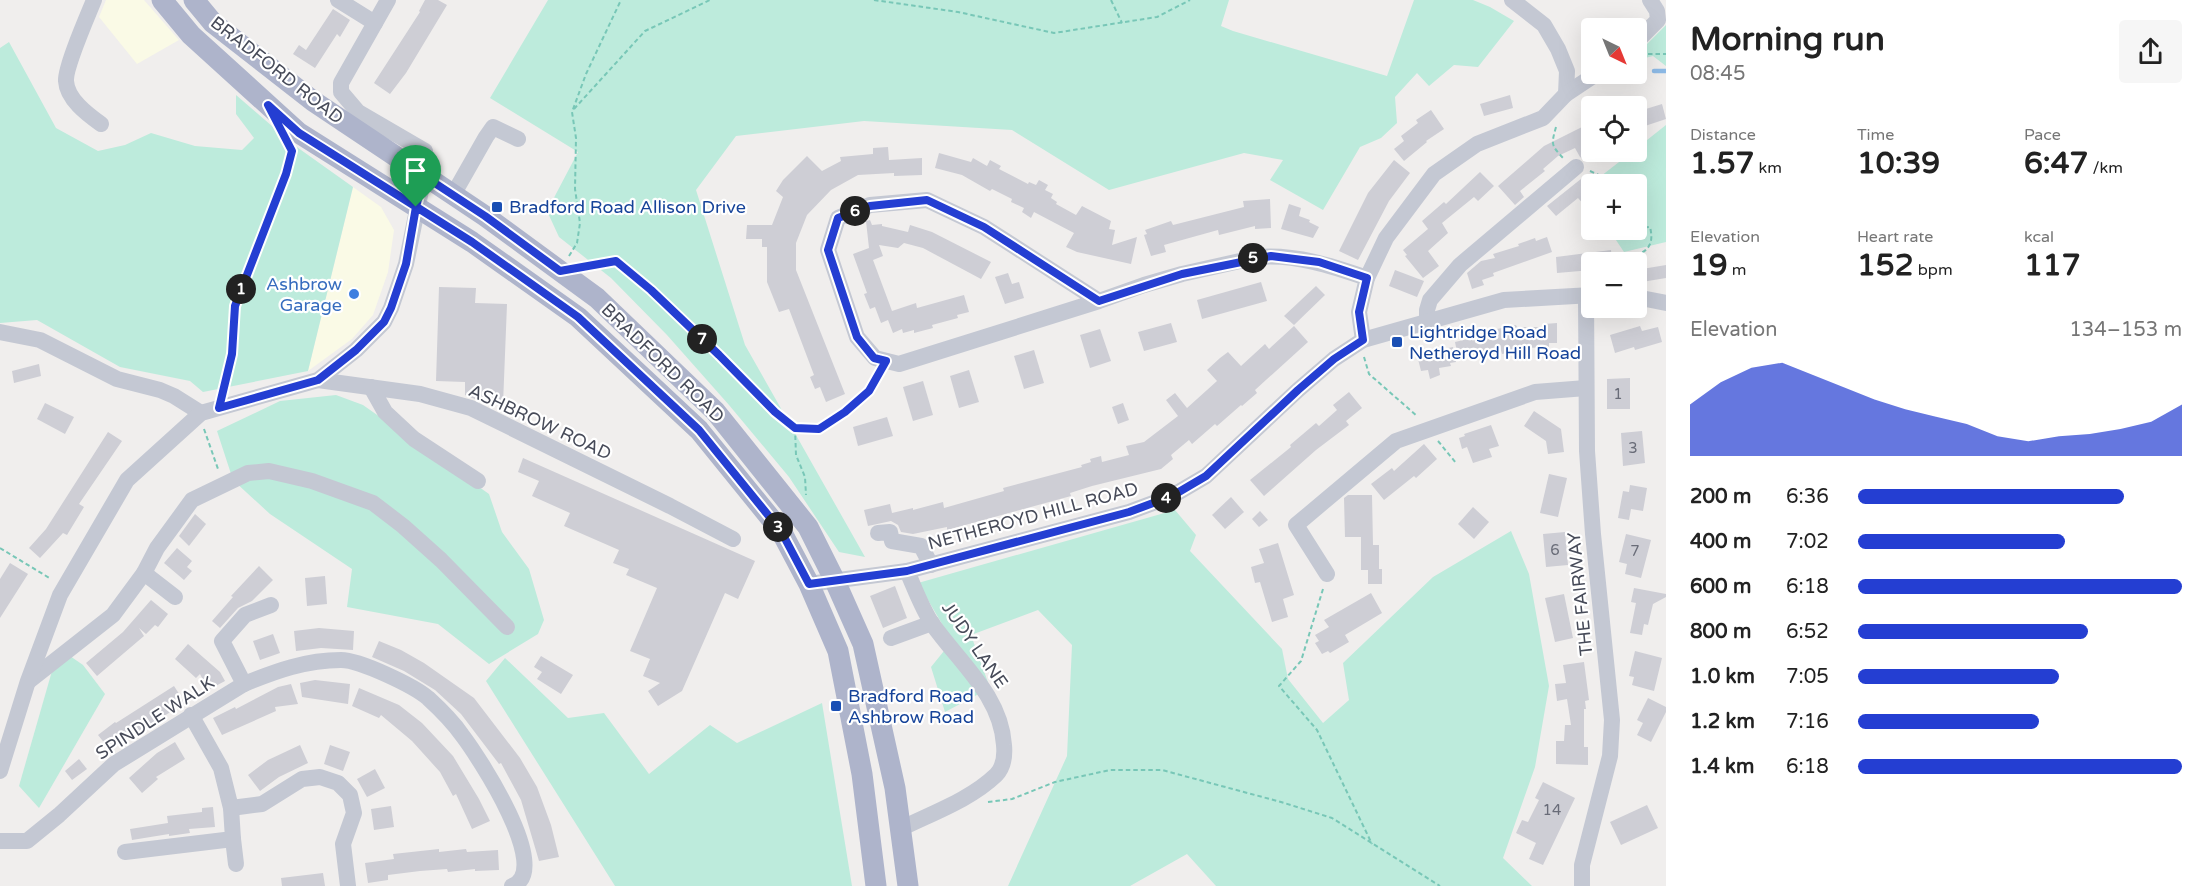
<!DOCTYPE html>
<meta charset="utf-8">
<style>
:root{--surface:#fff;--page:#f6f6f6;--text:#222;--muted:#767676;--accent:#243ed2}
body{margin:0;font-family:"Varela Round",sans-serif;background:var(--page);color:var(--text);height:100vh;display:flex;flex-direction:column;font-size:22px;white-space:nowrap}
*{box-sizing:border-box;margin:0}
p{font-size:20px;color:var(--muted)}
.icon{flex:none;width:33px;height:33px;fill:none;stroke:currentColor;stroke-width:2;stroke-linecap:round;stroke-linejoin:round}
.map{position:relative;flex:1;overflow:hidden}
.drawer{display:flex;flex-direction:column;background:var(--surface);width:540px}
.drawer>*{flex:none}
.needle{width:39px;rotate:137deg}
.fabs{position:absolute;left:1581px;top:18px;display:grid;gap:12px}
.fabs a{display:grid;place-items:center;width:66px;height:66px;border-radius:6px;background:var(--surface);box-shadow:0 6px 24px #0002;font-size:30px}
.pin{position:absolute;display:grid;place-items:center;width:51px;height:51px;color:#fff;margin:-62px -26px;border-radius:50% 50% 50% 0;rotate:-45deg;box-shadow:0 0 6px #0007}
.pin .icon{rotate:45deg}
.km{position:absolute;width:30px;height:30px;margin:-15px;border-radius:50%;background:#222;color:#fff;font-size:16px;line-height:30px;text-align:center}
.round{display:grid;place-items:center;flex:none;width:63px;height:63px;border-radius:6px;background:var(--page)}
.summary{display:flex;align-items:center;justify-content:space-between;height:102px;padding:0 24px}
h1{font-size:33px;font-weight:700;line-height:45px}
.stats{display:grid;grid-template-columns:repeat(3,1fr);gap:9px;height:102px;padding:6px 24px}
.stats div{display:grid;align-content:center}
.stats b{font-size:30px;font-weight:700}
.stats small{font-size:16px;font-weight:400}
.stats p{font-size:16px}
.chart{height:168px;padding:12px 24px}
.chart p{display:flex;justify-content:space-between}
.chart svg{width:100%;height:108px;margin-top:6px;fill:var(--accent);opacity:.7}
ul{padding:0 24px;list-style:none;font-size:20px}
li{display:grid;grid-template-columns:96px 72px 1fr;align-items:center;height:45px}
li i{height:15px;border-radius:8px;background:var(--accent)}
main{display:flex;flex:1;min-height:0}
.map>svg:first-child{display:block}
</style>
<main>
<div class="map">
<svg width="1666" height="886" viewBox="0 0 1666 886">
<rect width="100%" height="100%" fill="#f0eeed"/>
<!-- commercial -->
<g fill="#fafae6">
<path d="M106,0h38l35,40 -42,24 -38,-47z"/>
<path d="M353,187l28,20 13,23 -6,42 -15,43 -21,24 -44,32z"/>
</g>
<!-- green -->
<g fill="#bdebdc">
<path d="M548,0h681l-8,26 12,5 154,45 27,-76h59l17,7 24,14 -36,46 -24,-2 -25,21 -12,-13 -22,24 2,26 -16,15 -21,9 -37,63 -53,-30 13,-20 -39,-7 -135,37 -97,-60 -148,-9 -128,15 -40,54 49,155 120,212 -26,-5 -50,-75 -60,-72 -62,-70 -56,-57 -52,-41 -12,-26 31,-59 -88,-54z"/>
<path d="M1666,25v41l-13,-10 -16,4v-6z"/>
<path d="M9,42l47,86 42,23 27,-6 26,-12 44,13 47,4 12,-12 -18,-24v-19l58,50 59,42 -45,184 -105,21 -13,-11 -70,-14 -83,-47 -37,3v-275z"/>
<path d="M1666,125v117l-42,10 -12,-18v-4h24v-46h-30l-5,-8 31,-24h4l1,-4z"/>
<path d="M336,395l27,10 126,89 13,38 27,37 15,51 -6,14 -49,30 -51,-40 -91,-17 5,-38 -82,-55 -37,-34 -16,-49 63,-30z"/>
<path d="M1175,510l21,25 -6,16 92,98 6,30 35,44 26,-23 -6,-37 90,-86 78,-46 18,43 20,112 -14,81 -32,91 29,28h-316l-29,-32 -57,32h-122l59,-130 5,-111 -34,-35 -67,25 19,53 -45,24 -14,-45 21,-26 -34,-58z"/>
<path d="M70,656l13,9 22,29 -66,114 -20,-22 33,-115z"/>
<path d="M505,658l63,60 36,-5 45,61 61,-49 27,18 85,-40 30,183h-237l-129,-205z"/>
</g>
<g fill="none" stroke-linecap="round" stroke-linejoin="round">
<!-- stream -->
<path stroke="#8dbae6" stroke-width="4.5" d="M1654,71h12"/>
</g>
<!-- building -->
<g fill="#ceced5">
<path d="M425,0h13l9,5 -41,68 -16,21 -16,-11 46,-71 -1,-1z"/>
<path d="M333,9l17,11 -10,17 -3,-3 -22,34 -22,-14 6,-9 7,5z"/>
<path d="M1510,95l3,13 -29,8 -4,-12z"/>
<path d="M1662,104l4,15 -30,10v-17z"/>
<path d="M1431,110l13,19 -18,12 1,1 -23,19 -10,-12 10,-8 -3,-5 17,-13 -2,-3z"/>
<path d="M1586,125l6,12v19l-8,4 -4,-3 -5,-9 -17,8 -15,13 2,2 -25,20 4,6 -9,8 -17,-19 46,-40z"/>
<path d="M888,147l1,13 33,-2v17l-28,1v-3l-36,2 -27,15 -24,25 -11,28v27l49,124 -19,8 -6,-15 -5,2 -5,-12 4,-2 -25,-66 -10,3 -12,-30v-35h-5v-8h-16l1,-14h25l11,-28 -7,-6 7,-11 24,-24 15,15 19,-10 -1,-4 33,-3v-6z"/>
<path d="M939,153l32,9 2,-4 14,8 3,-6 11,6 -2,3 29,15 1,-2 7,3 3,-5 9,5 -3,5 8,4 -2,4 6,4 -1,2 20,11 6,-9 29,15 -2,8 6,1 -3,15 25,-8 -6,27 -54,-12 -11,-5 8,-14 -40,-21 -3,6 -9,-6 2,-4 -13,-6 1,-3 -20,-10 -2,2 -28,-16 -27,-7z"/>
<path d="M1394,160l16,13 -21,28 -31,59 -19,-9 29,-58z"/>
<path d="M1480,172l14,14 -16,15 -4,-4 -32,26 6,10 -20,18 11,15 -16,12 -18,-22 2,-1 -4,-5 25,-21 -6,-8 22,-19 2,2z"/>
<path d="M1586,175l6,6v33l-14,-16 -22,18 -9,-10z"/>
<path d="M1270,199l1,29 -16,1v-3l-36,9 -1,-5 -54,15 2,7 -15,4 -7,-21 3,-1 -2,-4 26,-9 2,4 71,-18 -1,-6z"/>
<path d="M1289,204l12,4 -2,8 11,4 -1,2 10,5 -6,11 -32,-9z"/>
<path d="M870,220l2,5 10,-1v2l26,6 2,-7 22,7 59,30 -10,17 -58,-31 -19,-5 -6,5 -19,-3 4,11 -10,4 19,51 24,-8 1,5 47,-13 5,17 -12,3 1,3 -26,7 1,3 -19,5v-3l-11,3 -1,-4 -9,4 -5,-13 -7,3 -6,-16 -5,2 -6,-15 3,-1 -14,-39 16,-6 -3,-27z"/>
<path d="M1547,237l5,15 -59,21 1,3 -12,4 2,5 -12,4 -5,-16 14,-12 14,-3 -2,-4 26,-8 -1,-2 17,-6 1,3z"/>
<path d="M1611,250l1,12h-20v8l-35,3 -1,-16z"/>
<path d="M1666,265v13l-30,5v-13z"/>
<path d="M1395,270l29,11 -7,16 -28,-11z"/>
<path d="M1008,273l4,11 7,-2 5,16 -19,6 -10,-27z"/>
<path d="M1261,282l6,19 -65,18 -5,-19z"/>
<path d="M1316,286l9,9 -31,30 -10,-9z"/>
<path d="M439,287l37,1 -1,15 32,1 -4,100 -18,-1 -20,-8v-13l-29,-1z"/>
<path d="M1171,323l6,19 -33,9 -6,-19z"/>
<path d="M1557,323v20h-8v4l-21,1 -26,6 -2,-7 -42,10 -3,-15 42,-10v-3l19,-4 1,2h27v-3z"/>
<path d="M1294,326l14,16 -53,48 2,3 -15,13 -1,-1 -24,21 -2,-2 -23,20 -3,-4 -18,15 2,4 -12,10 -69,17 -22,7 1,3 -124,34v-3l-34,7 -12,-2 -3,-7 -7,-4 -23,5 -4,-16 26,-6 2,9 21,-5v2l30,-8 1,6 60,-17 -1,-3 79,-21 -1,-2 10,-3 -1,-3 11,-3 1,6 27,-7 -3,-9 18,-4 34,-26 -12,-16 9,-7 12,15 30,-27 -10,-11 13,-12 8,-6 13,14 24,-22 4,5z"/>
<path d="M1640,326l2,5 16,-4 4,15 -27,8 -1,-3 -19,6 -5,-18z"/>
<path d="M1100,329l11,32 -21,7 -10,-33z"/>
<path d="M1453,347l3,15 -6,1 1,3 -12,2 1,7 -10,4 -2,-9 -7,1 -4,-16z"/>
<path d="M1034,350l10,33 -20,6 -10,-33z"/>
<path d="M39,364l2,12 -27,7 -2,-12z"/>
<path d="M969,370l10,32 -20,6 -9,-32z"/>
<path d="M1630,378v31h-23v-30z"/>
<path d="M923,381l10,34 -20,6 -10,-34z"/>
<path d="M1349,392l13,16 -16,13 3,4 -33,25 -52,46 -14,-16 41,-33 -1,-2 26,-22 3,3 18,-16 -4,-5z"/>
<path d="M45,403l29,14 -9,17 -28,-15z"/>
<path d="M1123,403l6,17 -11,4 -6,-17z"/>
<path d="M1534,411l27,18 3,23 -16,2 -2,-13 -22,-15z"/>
<path d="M887,417l6,19 -35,10 -5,-19z"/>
<path d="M1491,425l8,21 -10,3 3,8 -19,6 -6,-16 -5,2 -3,-11 6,-2 -1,-2z"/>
<path d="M1642,431l3,32 -22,3 -2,-33z"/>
<path d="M108,432l14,9 -43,63 5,3 -17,28 -4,-2 -23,25 -11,-10 17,-19z"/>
<path d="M1424,444l13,15 -21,19 -2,-2 -30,24 -13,-16 21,-16 2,3z"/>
<path d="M523,458l232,103 -17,38 -13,-6 -43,98 -24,15 -10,-15 12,-8 -17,-7 7,-17 -20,-8 27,-63 -31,-13 3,-6 -16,-6 6,-13 -55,-24 6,-13 -38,-17 7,-15 -21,-9z"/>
<path d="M1549,474l18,4 -9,39 -18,-4z"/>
<path d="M1630,485l17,3 -4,23 -12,-2 -2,11 -11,-2 5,-27 6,1z"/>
<path d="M1348,495h24l1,50h6v24h3v15h-14v-14h-7v-33h-16l-1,-39z"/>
<path d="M1231,497l13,15 -19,17 -13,-14z"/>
<path d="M1473,507l16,15 -15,17 -16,-15z"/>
<path d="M1260,511l8,9 -9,7 -7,-8z"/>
<path d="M195,514l11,10 -17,22 -10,-10z"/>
<path d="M1565,532l3,33 -22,2 -3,-33z"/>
<path d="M1626,534l25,6 -10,38 -16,-4 2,-10 -8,-2z"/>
<path d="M1278,543l16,52 -11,4 5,18 -16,5 -12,-40 -5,1 -4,-16 13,-4 -5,-14z"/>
<path d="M177,548l15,13 -5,6 5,4 -8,9 -20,-17z"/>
<path d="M10,563l18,11 -28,44v-39z"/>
<path d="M259,566l14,14 -21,21 -14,7 -18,20 -8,-7 21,-24 -2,-1z"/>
<path d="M325,576l2,28 -20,2 -2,-28z"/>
<path d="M895,586l12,32 -24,10 -13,-32z"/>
<path d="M1634,588l32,6v3l-13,7 -5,21 -4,-1 -2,11 -12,-2 6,-30 -5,-1z"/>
<path d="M1371,593l11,20 -37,22 4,7 -19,11 -2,-2 -6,3 -7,-11 4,-2 -4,-6 14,-8 -5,-7z"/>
<path d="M1564,594l9,44 -18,4 -10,-44z"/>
<path d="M151,600l17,14 -10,13 -3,-2 -9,9 -7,-6 5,8 -47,40 -11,-13 37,-31z"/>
<path d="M319,628l35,3 -1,19 -32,-2 -25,3 -2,-20z"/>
<path d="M273,634l7,19 -20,7 -7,-19z"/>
<path d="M379,641l22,9 23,13 50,35 46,60 17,29 14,38 8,32 -20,4 -18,-61 -20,-37 -2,1 -38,-50 -26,-24 -31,-19 -32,-14z"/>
<path d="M188,644l32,28 5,9 -17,9 -8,-16 -4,4 -21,-19z"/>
<path d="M1635,651l27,7 -8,33 -22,-6 2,-8 -5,-1z"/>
<path d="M541,656l32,19 -12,19 -24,-15 5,-7 -8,-5z"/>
<path d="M1584,662l5,38 -4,1 1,8h-2v38h4v18l-32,-1v-23h8l1,-16h6l-4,-26 -10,2 -2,-17 11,-1 -3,-18z"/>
<path d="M315,680l35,4 -2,20 -46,-7 -2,-14z"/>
<path d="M291,684l7,20 -23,3 1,4 -54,24 -9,-17 22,-11 1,2 42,-22z"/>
<path d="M174,686l11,17 -47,29 -1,-2 -27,20 -12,-15 17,-13 1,1z"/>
<path d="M359,688l40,17 23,18 31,33 26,43 11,22 -18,8 -16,-35 -3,2 -13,-24 -28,-31 -31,-26 -2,3 -27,-12z"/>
<path d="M1648,698l18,9v5l-15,30 -14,-7 6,-12 -6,-3z"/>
<path d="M175,742l10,17 -29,18 2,2 -16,14 -13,-15 28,-25z"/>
<path d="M300,745l8,18 -29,14 -19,14 -12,-16 20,-15z"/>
<path d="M330,745l20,7 -7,19 -19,-7z"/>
<path d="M79,759l8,10 -15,11 -7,-9z"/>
<path d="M375,769l10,19 -18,9 -10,-18z"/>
<path d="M1543,782l32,16 -32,67 -14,-6 7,-16 -20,-10 6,-13 6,2 11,-22 -4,-2z"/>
<path d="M1647,805l11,23 -37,17 -11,-23z"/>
<path d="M391,806l3,21 -20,3 -3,-21z"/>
<path d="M213,807l2,20 -26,2 1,4 -21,3v-2l-37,6 -2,-11 38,-6 -1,-7 35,-4v-4z"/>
<path d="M439,849v3l27,-3 1,3 31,-2 1,20 -24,1v-2l-27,3 -1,-3 -27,2 -32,4v5l-20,3 -3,-20 29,-4 -1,-5z"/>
<path d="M323,873l2,13h-43l-1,-8z"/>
</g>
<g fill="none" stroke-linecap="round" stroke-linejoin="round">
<!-- path -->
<g stroke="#78c7b7" stroke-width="2" stroke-dasharray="4.5 3" stroke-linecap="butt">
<path d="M874,0l84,12 96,21 103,-16 33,-17"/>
<path d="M1111,0l11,23"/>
<path d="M1648,54h18"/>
<path d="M574,109l71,-78 65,-31"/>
<path d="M1556,127c-5,18 -5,18 8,32"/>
<path d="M1590,171l11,5 3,8"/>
<path d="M1619,230l2,5 19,-7 10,-1c6,24 -9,26 -27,35"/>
<path d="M569,256l8,-13 3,-20 -5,-34 1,-51 -4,-26 14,-38 35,-74"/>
<path d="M583,266l33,-5 35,29 68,65 56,57 20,16 24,1 26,-16 24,-22 10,-17"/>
<path d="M1364,357l5,17 48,42"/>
<path d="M223,390l10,-36 2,-49 51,-131 6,-24"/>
<path d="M795,428l1,27 9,22 1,18"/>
<path d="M204,429l14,40"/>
<path d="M1438,441l18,22"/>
<path d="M0,548l51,31"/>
<path d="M1323,589l-22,72 -22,25 38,44 55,114"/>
<path d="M988,802l24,-3 43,-17 55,-12h52l119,32 51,16 108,68"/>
</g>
<!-- minor -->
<g stroke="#c4c8d3" stroke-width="16">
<path d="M94,0c-6,15 -29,67 -28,81 1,18 21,33 35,43"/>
<path d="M338,0l37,23"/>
<path d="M388,0l-47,83v9l17,20 67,39 -11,18"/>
<path d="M1512,0l32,25 14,24 9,22 -1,23"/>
<path d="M1636,42l22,-22 -1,-9 -7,-11"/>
<path d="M453,195l33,-58 7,-10 25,12"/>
<path d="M1636,297l30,6"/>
<path d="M1099,301l-115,-74 -57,-27 -57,5 -32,13 -10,32 29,87 18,21 24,6 200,-63 45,-16 38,-11 76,-17c38,-3 74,9 109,21"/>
<path d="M1427,321v-11l3,-10 30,-35 116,-98"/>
<path d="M0,332l40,8 77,39 43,11 14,6 27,17"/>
<path d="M1363,340l-4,-28 8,-34 19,-40 48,-64 43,-30 66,-26 23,-24 30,-20"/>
<path d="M318,380l102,14 51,14 199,98 63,33"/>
<path d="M371,387l14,25 29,27 64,42"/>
<path d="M878,533l12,-1 2,9 29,5 10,19"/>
<path d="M144,573l31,24"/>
<path d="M1327,574l-31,-49 100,-84 139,-49 51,-4"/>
<path d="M809,584l98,-13 222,-59 43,-16 34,-20 92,-86 36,-31 29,-19 141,-40 88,-5"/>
<path d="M891,638l41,-15"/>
<path d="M29,681l84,-66 31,-42 13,-25 35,-48 56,-27 21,-2 43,10 61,22 30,23 38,34 66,67"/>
<path d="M244,684c32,-13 62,-24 97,-24 19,0 73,26 87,38 12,11 25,24 34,37 16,21 92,136 50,151"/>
<path d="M0,771l28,-90 32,-86 67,-115 74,-67 117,-33 38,-30 28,-28 7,-14 15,-44 18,-88"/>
<path d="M231,808l31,-4 40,-25 18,-2 18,6 12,12 4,18 -11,31 5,42"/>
<path d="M900,829c32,-16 70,-29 96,-54 8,-8 9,-19 8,-30 -3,-49 -44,-82 -71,-120 -11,-16 -18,-36 -26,-54"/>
<path d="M233,839l3,25"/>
<path d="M0,841h27l32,-26 55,-51 130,-80 -22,-43 23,-26 26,-10"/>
<path d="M125,852l108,-13 -2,-31 -10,-40 -30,-53"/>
<path d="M1582,886v-21l28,-109 2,-36 -19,-186 -6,-83 -1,-156"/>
</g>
<!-- major -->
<g stroke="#aeb4cb" stroke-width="21">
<path d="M162,0l29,35 108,98 173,109 106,75 121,113 82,101 28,53 29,67 24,123 14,112"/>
<path d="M194,0l19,23 100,78 172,115 112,82 118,113 93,116 27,54 28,63 32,144 13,98"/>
</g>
</g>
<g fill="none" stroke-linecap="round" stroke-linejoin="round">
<defs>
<path id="route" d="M416,207l-10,57 -15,44 -7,14 -28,28 -38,30 -99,28 13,-54 3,-48 51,-132 6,-23 -24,-46 31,28 173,109 106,75 121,113 82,101 28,53 98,-13 222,-59 43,-16 34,-20 92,-86 36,-31 29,-19 -4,-28 8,-34 -48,-16 -48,-6 -89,18 -83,27 -115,-74 -57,-27 -57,6 -32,12 -10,32 29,87 17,21 12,3 -17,30 -24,21 -26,17 -24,-1 -20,-16 -56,-57 -68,-65 -35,-29 -56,10 -75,-55 -61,-40 -8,31"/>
</defs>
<!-- route casing -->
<use href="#route" stroke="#fff" stroke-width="12"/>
<!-- route -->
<use href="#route" stroke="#243ed2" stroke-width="8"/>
</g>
<!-- markers -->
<g fill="#1a4fb4" stroke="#fff" stroke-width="2">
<rect x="491" y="201" width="12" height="12" rx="3"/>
<rect x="1391" y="336" width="12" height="12" rx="3"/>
<rect x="830" y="700" width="12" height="12" rx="3"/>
</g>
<circle fill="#3f7fe0" stroke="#fff" stroke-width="2" cx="354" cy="294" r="6"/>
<g text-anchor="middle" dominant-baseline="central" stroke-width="4.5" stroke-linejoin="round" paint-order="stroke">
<!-- number labels -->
<g font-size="15" fill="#696c78">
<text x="1618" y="394">1</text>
<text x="1633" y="448">3</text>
<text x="1555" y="550">6</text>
<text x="1635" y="551">7</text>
<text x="1552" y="810">14</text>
</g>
<!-- street labels -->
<g font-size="18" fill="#474b59" stroke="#fff">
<text transform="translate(277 70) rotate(38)">BRADFORD ROAD</text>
<text transform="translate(663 363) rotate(44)">BRADFORD ROAD</text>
<text transform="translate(540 422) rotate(25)">ASHBROW ROAD</text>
<text transform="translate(1033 516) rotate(-15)">NETHEROYD HILL ROAD</text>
<text transform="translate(1580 594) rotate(-96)">THE FAIRWAY</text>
<text transform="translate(975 645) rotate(55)">JUDY LANE</text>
<text transform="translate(155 718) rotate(-33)">SPINDLE WALK</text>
</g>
<!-- transit labels -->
<g font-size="18" fill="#164399" stroke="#fff" text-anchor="start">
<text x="509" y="207">Bradford Road Allison Drive</text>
<text x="1409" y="332">Lightridge Road<tspan x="1409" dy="21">Netheroyd Hill Road</tspan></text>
<text x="848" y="696">Bradford Road<tspan x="848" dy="21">Ashbrow Road</tspan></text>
</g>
<!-- shop labels -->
<g font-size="18" fill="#366cbe" stroke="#fff" text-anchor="end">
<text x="342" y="284">Ashbrow<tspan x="342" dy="21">Garage</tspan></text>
</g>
</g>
</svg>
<div class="fabs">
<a><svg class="needle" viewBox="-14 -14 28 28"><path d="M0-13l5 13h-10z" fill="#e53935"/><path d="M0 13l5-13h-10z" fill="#767676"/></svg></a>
<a><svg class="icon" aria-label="locate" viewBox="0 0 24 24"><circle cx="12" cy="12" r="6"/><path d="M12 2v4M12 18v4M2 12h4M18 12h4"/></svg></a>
<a>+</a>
<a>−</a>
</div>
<div class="pin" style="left:416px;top:207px;background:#1e9e55"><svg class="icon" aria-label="arrive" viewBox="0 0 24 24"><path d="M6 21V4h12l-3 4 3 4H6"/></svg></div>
<b class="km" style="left:241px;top:289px">1</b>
<b class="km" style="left:778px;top:527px">3</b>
<b class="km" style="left:1166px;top:498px">4</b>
<b class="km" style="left:1253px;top:258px">5</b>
<b class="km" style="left:855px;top:211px">6</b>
<b class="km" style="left:702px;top:339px">7</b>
</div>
<section class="drawer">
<div class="summary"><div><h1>Morning run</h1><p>08:45</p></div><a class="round"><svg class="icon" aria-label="share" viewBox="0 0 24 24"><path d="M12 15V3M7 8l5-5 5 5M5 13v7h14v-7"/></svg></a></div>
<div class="stats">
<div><p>Distance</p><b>1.57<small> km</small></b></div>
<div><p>Time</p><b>10:39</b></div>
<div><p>Pace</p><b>6:47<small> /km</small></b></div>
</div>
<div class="stats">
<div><p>Elevation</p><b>19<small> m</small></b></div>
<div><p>Heart rate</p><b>152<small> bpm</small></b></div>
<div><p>kcal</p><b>117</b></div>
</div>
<div class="chart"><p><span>Elevation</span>134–153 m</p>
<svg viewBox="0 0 160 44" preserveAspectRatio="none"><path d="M0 44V23L10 14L20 8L30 6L40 11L50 16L60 21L70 25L80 28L90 31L100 36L110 38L120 36L130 35L140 33L150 30L160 23V44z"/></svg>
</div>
<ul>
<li><b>200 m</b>6:36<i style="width:82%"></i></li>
<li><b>400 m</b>7:02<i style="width:64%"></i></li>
<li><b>600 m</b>6:18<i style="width:100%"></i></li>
<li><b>800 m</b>6:52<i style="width:71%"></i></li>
<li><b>1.0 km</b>7:05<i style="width:62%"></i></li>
<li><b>1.2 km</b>7:16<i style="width:56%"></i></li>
<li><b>1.4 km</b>6:18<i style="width:100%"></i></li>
</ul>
</section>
</main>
